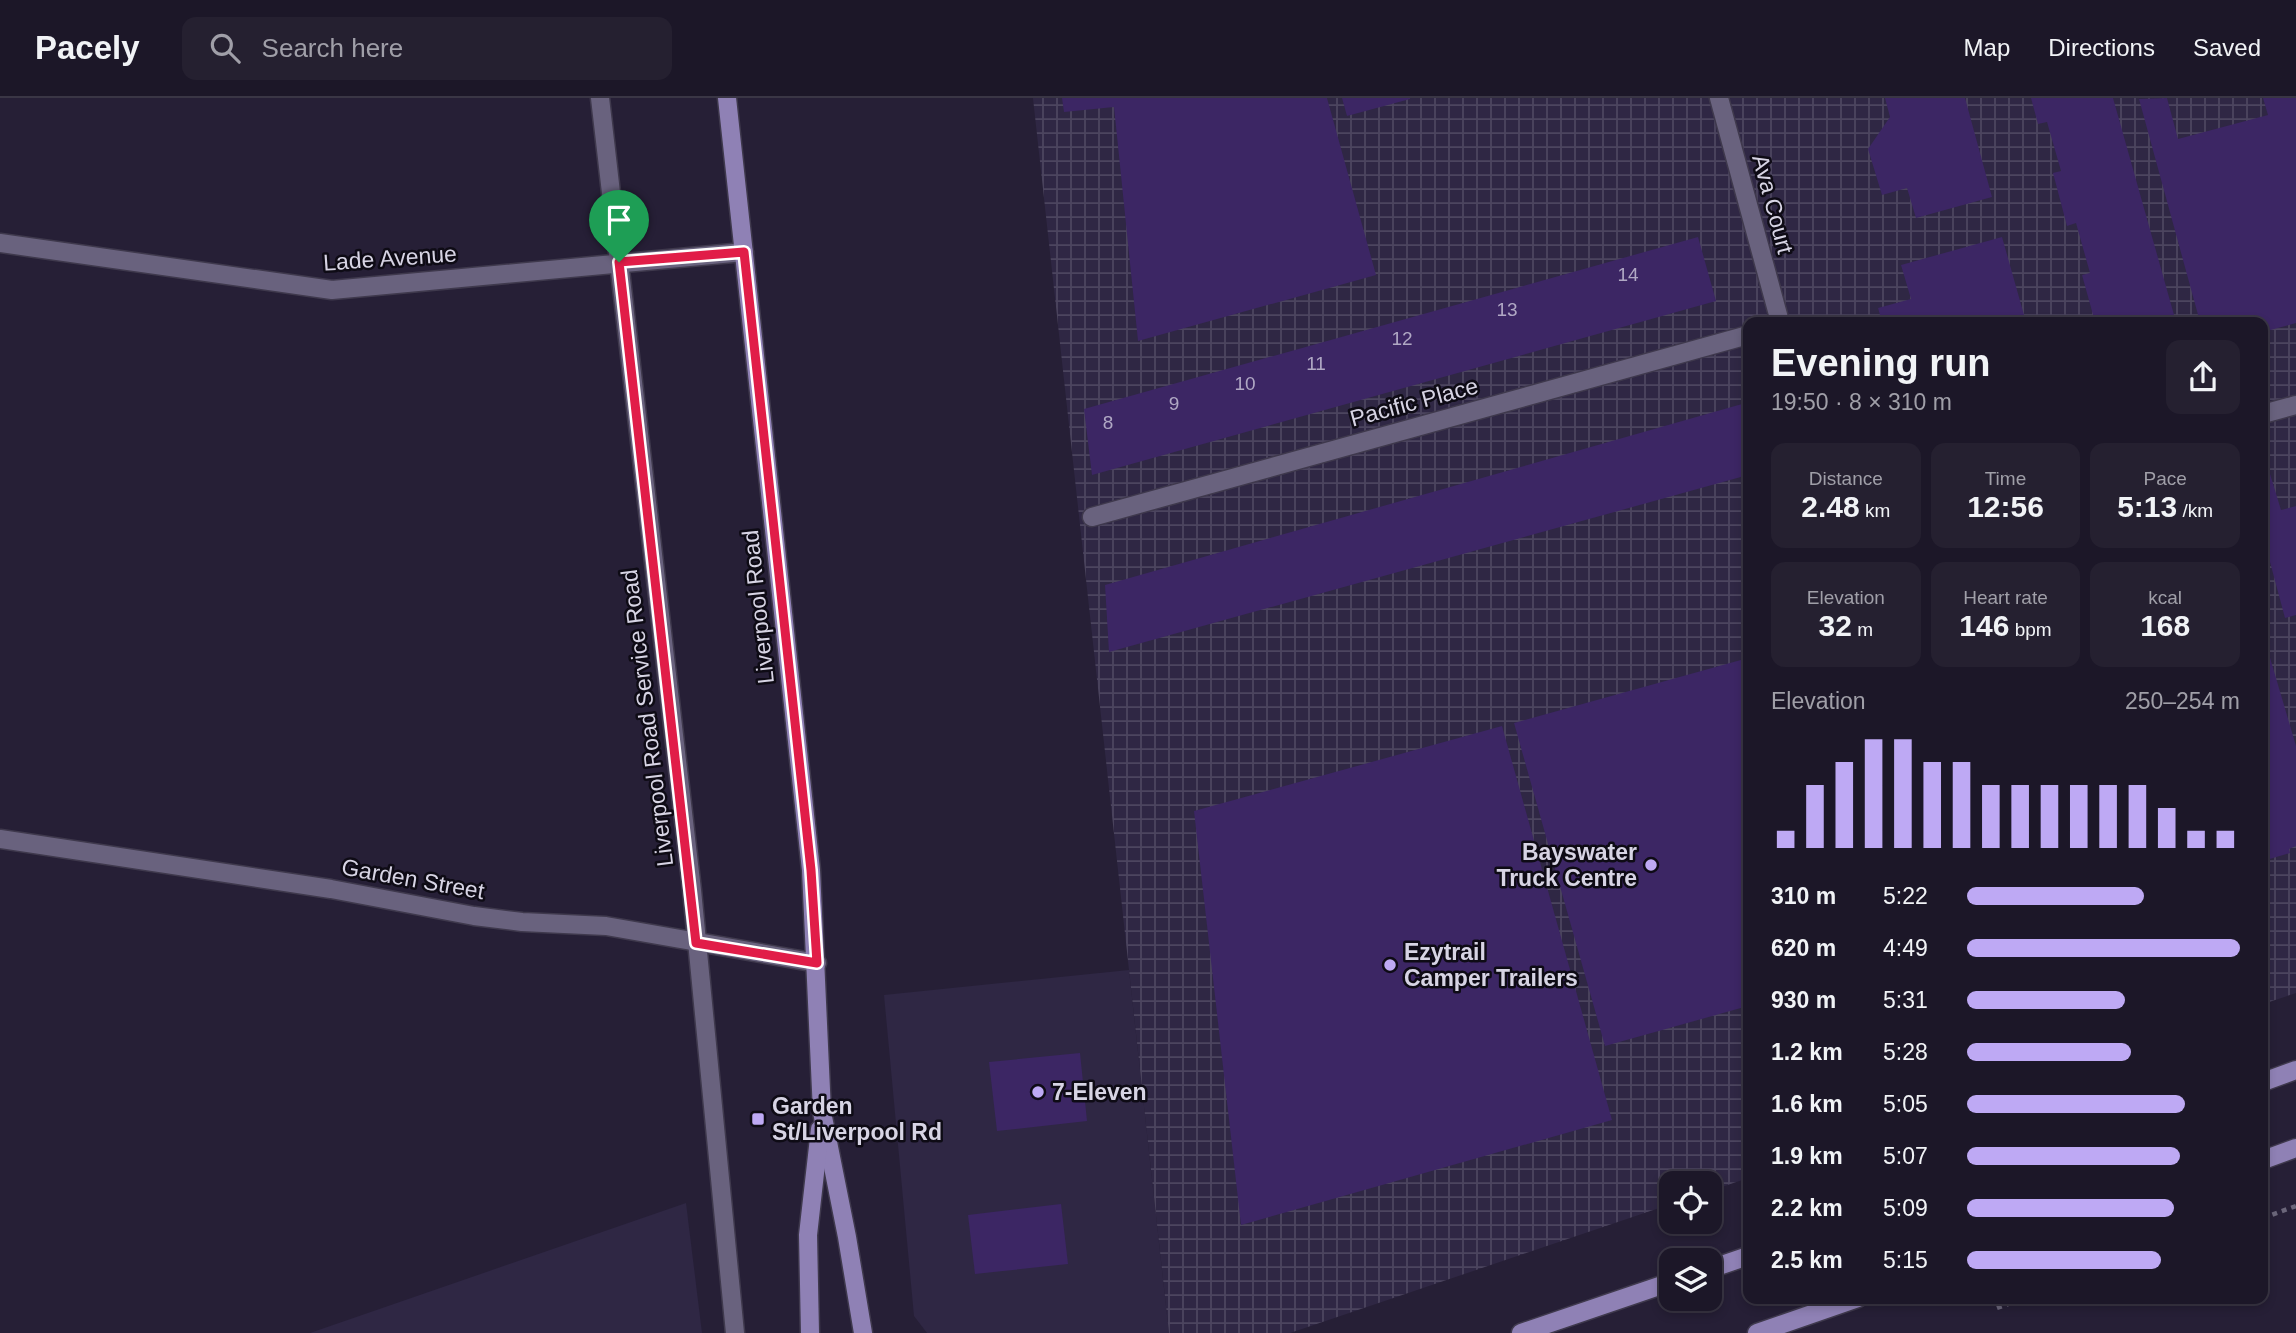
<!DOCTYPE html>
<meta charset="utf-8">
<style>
:root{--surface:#1c1728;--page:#252030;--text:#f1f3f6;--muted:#a09fa8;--line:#3a3645;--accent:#bea9f4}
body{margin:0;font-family:Helvetica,sans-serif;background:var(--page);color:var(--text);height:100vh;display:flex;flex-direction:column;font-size:26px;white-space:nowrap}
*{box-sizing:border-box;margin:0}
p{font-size:23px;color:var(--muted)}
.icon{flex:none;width:38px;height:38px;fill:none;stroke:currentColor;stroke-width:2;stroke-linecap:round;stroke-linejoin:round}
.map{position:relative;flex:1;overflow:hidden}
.side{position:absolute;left:1743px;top:219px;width:525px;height:987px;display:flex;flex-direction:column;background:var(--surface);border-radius:14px;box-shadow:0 4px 10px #0003,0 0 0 2px var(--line)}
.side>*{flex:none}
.controls{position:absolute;left:1659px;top:1073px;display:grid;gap:14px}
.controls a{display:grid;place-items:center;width:63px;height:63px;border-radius:14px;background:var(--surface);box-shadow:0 4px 10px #0003,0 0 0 2px var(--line);font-size:35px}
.pin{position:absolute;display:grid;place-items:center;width:60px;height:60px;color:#fff;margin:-72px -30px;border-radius:50% 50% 50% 0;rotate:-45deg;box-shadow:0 0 7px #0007}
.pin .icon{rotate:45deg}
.round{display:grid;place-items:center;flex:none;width:74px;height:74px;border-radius:14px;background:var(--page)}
.head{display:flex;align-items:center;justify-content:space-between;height:119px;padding:0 28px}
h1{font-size:38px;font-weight:800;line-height:52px}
.metrics{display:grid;grid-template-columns:repeat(3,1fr);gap:10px;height:119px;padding:7px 28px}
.metrics div{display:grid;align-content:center;border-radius:14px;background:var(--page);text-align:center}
.metrics b{font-size:30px;font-weight:800}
.metrics small{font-size:19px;font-weight:400}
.metrics p{font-size:19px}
.chart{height:196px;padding:14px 28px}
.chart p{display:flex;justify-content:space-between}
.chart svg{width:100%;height:126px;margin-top:7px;stroke:var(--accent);stroke-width:6}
ul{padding:0 28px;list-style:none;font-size:23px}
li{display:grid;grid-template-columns:112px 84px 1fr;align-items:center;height:52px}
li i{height:18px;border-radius:9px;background:var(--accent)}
header{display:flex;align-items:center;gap:42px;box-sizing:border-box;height:98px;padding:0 35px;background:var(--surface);border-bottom:2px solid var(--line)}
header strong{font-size:33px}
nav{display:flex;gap:38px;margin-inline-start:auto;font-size:24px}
.search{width:490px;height:63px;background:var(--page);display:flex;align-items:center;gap:18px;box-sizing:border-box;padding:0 24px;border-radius:14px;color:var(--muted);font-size:26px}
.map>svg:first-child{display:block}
</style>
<header>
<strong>Pacely</strong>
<div class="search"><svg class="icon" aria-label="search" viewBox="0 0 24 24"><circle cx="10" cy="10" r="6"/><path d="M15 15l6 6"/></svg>Search here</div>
<nav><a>Map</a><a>Directions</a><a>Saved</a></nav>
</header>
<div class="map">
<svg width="2296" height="1235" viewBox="0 0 2296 1235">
<defs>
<pattern id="industrial-grid" width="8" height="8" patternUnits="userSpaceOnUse" patternTransform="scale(1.75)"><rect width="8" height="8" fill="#2f2744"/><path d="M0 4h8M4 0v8" fill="none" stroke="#4c455f"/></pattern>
</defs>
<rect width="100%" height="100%" fill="#261f36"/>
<!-- built -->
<g fill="#2f2744">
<path d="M1129,872l40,363h-242l-13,-17 -30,-321z"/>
<path d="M686,1105l16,130h-392z"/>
</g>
<!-- industrial -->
<path fill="url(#industrial-grid)" d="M1033,0h1263v895l-33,11v-682h-515v856l-38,13v-8h-39v21l-381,129h-121z"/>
<!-- building -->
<g fill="#3c2664">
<path d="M1062,0h265l49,177 -238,66 -24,-234 -50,5z"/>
<path d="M1342,0h68v1l-63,17z"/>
<path d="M1885,0h80l27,99 -76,21 -9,-30 -25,7 -14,-46 22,-32z"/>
<path d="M2031,0h82l63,224h-81l-13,-47 8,-2 -14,-50 -9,3 -14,-53 8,-2 -14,-49 -9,2z"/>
<path d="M2167,0l11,41 90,-24 -5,-17h33v225l-33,9v-10h-63l-61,-223z"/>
<path d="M1698,139l18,64 -624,174 -8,-66z"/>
<path d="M2002,139l24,85h-144l-4,-14 33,-9 -10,-34z"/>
<path d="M1742,306l6,22v49l-639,177 -4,-67z"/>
<path d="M2267,366l14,46 15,-4v109l-11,3 -22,-82v-71z"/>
<path d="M2263,536l33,112v100l-7,3 1,4 -27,8z"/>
<path d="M1748,560v348l-143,40 -91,-323z"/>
<path d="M1502,628l110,394 -371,105 -47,-414z"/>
<path d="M1080,955l7,68 -90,10 -8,-69z"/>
<path d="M1061,1106l7,60 -93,10 -7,-59z"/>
</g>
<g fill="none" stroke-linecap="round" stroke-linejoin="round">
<defs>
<g id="minor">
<path d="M600,0l92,792 43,443"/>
<path d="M1719,0l61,224"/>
<path d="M0,145l332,47 412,-38"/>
<path d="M2263,316l33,-9"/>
<path d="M1092,419l656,-182"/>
<path d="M0,741l331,50 143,27 48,6 84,4 211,37"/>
</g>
<g id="major">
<path d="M727,0l84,772 11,242 25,125 16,96"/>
<path d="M2263,984l33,-12"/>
<path d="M2263,1062l33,-12"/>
<path d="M1710,1171l38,-13"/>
<path d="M810,1235l-2,-98 12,-106"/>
<path d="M1521,1235l150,-51"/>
<path d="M1757,1235l101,-35"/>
</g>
</defs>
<!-- minor casing -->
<use href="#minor" stroke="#3f394d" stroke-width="21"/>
<!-- major casing -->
<use href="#major" stroke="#3f394d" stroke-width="21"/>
<!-- path -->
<g stroke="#6b667a" stroke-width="4.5" stroke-dasharray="5 5" stroke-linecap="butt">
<path d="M2263,1120l33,-12"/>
<path d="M1997,1210l28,-10"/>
</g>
<!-- minor -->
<use href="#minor" stroke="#69627e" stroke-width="18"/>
<!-- major -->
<use href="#major" stroke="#8f81b5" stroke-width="18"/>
</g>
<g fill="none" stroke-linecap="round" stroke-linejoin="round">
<defs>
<path id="route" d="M744,154l67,618 6,93 -121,-20 -77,-681z"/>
</defs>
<!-- route casing -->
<use href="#route" stroke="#fff" stroke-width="14"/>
<!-- route -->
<use href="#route" stroke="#e11d48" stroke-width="9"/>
</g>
<!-- markers -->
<g fill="#bea9f4" stroke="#0e0b15" stroke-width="2.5">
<circle cx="1651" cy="767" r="7"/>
<circle cx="1390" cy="867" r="7"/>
<circle cx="1038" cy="994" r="7"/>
<rect x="751" y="1014" width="14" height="14" rx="3.5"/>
</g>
<g text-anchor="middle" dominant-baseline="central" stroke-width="5" stroke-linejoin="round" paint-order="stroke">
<!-- number labels -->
<g font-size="19" fill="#b0a8c4">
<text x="1628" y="176">14</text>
<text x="1507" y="211">13</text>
<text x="1402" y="240">12</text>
<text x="1316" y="265">11</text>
<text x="1245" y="285">10</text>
<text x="1174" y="305">9</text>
<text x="1108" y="324">8</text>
</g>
<!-- street labels -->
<g font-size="23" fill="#d7d4e4" stroke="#0e0b15">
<text transform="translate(1773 106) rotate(75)">Ava Court</text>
<text transform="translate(390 160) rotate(-4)">Lade Avenue</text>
<text transform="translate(1414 304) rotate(-15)">Pacific Place</text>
<text transform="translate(758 509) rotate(-96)">Liverpool Road</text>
<text transform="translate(647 620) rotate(-97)">Liverpool Road Service Road</text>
<text transform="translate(413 781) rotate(10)">Garden Street</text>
</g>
<!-- poi labels -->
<g font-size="23" font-weight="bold" fill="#d7d4e4" stroke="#0e0b15" text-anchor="start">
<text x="1637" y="754" text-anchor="end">Bayswater<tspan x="1637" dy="26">Truck Centre</tspan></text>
<text x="1404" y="854">Ezytrail<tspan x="1404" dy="26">Camper Trailers</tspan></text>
<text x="1052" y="994">7-Eleven</text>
<text x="772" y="1008">Garden<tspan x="772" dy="26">St/Liverpool Rd</tspan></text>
</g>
</g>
</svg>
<div class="controls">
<a><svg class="icon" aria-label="locate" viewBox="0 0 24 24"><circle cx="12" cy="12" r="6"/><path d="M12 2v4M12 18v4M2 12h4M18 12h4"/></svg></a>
<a><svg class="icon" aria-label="layers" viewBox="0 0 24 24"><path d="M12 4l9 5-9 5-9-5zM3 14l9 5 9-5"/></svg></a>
</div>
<div class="pin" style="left:619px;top:164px;background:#1e9e55"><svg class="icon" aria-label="arrive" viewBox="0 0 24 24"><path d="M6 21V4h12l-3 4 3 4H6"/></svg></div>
<section class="side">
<div class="head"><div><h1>Evening run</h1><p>19:50 · 8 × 310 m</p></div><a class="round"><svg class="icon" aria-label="share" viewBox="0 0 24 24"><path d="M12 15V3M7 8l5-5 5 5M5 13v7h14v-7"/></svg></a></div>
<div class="metrics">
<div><p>Distance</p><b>2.48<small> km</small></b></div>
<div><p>Time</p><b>12:56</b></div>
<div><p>Pace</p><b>5:13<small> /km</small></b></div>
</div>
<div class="metrics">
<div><p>Elevation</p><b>32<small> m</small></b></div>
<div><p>Heart rate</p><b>146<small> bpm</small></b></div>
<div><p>kcal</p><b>168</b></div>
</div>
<div class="chart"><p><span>Elevation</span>250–254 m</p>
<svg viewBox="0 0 160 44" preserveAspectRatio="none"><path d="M5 44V38M15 44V22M25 44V14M35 44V6M45 44V6M55 44V14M65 44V14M75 44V22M85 44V22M95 44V22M105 44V22M115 44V22M125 44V22M135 44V30M145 44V38M155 44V38"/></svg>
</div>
<ul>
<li><b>310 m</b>5:22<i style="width:65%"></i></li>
<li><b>620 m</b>4:49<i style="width:100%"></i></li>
<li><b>930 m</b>5:31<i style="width:58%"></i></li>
<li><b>1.2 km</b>5:28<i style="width:60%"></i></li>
<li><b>1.6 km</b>5:05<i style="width:80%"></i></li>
<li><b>1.9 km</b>5:07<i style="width:78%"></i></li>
<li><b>2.2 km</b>5:09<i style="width:76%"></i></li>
<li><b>2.5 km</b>5:15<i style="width:71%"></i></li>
</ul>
</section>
</div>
